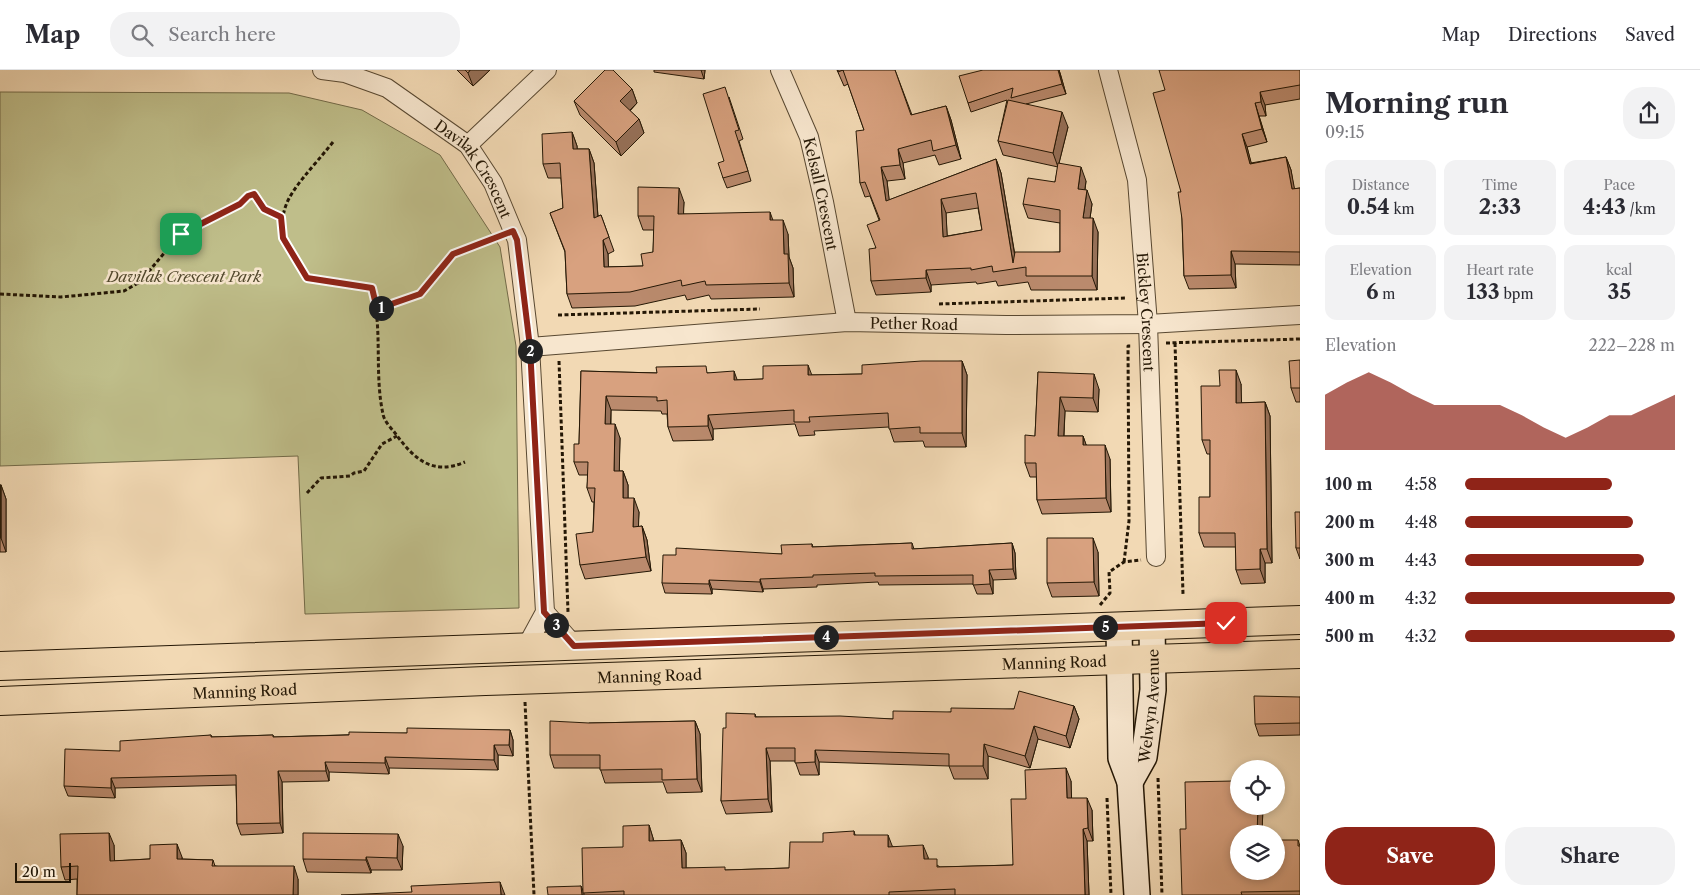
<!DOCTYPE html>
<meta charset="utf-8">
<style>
:root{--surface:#fff;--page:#f2f2f3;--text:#2b2b33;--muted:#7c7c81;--line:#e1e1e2;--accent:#8f2418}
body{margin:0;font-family:"Libre Caslon Text",serif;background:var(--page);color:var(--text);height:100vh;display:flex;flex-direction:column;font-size:19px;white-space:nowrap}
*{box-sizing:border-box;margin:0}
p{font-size:16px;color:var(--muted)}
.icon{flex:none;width:28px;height:28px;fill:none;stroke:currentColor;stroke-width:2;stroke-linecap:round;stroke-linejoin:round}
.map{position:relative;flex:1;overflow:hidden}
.details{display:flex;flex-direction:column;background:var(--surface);width:400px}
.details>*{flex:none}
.buttons{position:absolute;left:1230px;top:690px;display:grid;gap:10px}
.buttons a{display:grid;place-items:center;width:55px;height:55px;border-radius:50%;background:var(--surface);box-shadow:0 2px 8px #0003;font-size:25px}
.scale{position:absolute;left:15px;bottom:12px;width:56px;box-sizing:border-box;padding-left:5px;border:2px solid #241705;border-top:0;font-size:14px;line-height:18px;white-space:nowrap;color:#241705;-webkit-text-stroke:4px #f7e6ce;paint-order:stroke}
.pin{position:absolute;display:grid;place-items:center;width:42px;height:42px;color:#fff;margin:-21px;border-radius:10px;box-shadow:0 2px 8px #0006}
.km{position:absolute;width:25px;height:25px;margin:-12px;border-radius:50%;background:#222;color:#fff;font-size:14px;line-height:25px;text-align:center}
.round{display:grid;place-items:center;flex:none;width:52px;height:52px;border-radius:20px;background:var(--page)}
.overview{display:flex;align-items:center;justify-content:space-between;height:85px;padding:0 25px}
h1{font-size:28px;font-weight:700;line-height:38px}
.metrics{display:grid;grid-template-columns:repeat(3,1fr);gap:8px;height:85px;padding:5px 25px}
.metrics div{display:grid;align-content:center;border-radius:12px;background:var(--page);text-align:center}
.metrics b{font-size:21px;font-weight:700}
.metrics small{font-size:14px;font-weight:400}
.metrics p{font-size:14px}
.chart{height:140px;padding:10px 25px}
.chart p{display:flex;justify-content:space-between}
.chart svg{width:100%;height:90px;margin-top:5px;fill:var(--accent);opacity:.7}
.button{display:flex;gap:10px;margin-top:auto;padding:10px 25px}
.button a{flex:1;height:58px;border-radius:20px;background:var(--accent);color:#fff;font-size:20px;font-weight:700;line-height:58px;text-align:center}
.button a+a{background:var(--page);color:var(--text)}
ul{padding:0 25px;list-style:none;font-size:16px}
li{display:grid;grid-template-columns:80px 60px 1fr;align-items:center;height:38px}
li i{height:12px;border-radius:6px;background:var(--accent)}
header{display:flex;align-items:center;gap:30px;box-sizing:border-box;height:70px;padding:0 25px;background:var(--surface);border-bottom:1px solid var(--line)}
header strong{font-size:24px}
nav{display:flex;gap:28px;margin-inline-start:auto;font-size:18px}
.search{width:350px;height:45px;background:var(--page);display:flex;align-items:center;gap:12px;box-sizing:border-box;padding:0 18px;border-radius:20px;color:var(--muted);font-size:19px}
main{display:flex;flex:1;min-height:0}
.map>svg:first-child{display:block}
</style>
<header>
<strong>Map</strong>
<div class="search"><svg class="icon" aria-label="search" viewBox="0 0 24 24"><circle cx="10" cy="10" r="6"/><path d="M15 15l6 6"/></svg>Search here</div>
<nav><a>Map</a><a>Directions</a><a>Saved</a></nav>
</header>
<main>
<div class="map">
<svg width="1300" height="825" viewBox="0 0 1300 825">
<rect width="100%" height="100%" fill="#f2d9b4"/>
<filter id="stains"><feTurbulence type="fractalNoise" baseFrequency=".004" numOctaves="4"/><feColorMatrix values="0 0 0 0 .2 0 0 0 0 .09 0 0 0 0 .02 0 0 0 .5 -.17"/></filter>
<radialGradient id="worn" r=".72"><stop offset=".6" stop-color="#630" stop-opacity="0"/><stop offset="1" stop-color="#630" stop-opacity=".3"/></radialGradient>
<!-- green -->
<path fill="#bfbe8a" stroke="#726a48" d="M0,22l289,1 73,17 78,45 60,92 16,99 3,262 -214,6 -7,-158 -298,10z"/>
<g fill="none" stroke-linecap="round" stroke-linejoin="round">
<defs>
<g id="street">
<path id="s1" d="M322,0l23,3 42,15 81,57 25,38 20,48 4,9 13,107 15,265 -19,35"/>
<path id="s2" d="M780,0l29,67 15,65 23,120"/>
<path id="s3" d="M1108,0l29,110 11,144 8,233"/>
<path d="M468,75l79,-75"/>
<path id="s4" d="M530,277l317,-25 159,3 142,-1 152,-9"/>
<path d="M545,542l29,33"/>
</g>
<g id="secondary">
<path d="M1119,556l2,132 9,24 7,113"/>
<path id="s5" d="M1130,712l14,-25 9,-67 -1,-65"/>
</g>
<g id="primary">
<path d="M0,596l1300,-46"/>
<path id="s6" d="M0,631l485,-20 815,-27"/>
</g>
</defs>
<!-- street casing -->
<use href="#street" stroke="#584831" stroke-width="20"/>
<!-- secondary casing -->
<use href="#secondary" stroke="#241705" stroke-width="28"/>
<!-- primary casing -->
<use href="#primary" stroke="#241705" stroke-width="30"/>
<!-- path -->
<g stroke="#241705" stroke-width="3" stroke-dasharray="4 2.5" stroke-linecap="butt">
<path d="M333,72c-43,54 -74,70 -26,136l65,11c11,41 2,84 11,125 1,7 8,14 12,19 19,26 37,43 70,29"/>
<path d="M0,224l61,3 63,-6 16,-9 41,-49 59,-29 8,-8 6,-2 10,15 17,8"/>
<path d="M939,234l187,-6"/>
<path d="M377,239l43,-15 33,-39 44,-18"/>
<path d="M558,245l202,-6"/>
<path d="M1166,273l134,-4"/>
<path d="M1175,273l8,251"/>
<path d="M559,291l9,251"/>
<path d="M307,423l14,-15 29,-2 4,-3 10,-2 18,-27 15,-8"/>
<path d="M1124,492l5,-41 -1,-175h4"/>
<path d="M1100,535l10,-12 -1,-21 15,-10 17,-2"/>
<path d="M525,632l9,193"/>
<path d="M1158,708l4,117"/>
<path d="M1107,728l4,97"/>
</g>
<!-- street -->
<use href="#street" stroke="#f7e6ce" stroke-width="18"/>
<!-- secondary -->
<use href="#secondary" stroke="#f7e6ce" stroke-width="25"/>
<!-- primary -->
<use href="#primary" stroke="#f2d9b4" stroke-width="28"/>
</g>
<!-- wall -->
<g fill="#ba8a6d" stroke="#241705" fill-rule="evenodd">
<path d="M457,0h33l-17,16z"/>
<path d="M654,0h51l-1,9 -50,-7z"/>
<path d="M837,0h58l17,45 34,-9 5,14 10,39 -22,6 -4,-10 -32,8 2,16 -18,2 2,19 107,-41 5,14 14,82 45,-3v-29l-32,-5 -5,-14 32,-22 3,-15 -55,-12 -5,-14 9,-41 -36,12 -3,-9 91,-33 7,24 -40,10 42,23 -9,36 27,18 -1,9 7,14 -2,14 8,14 -1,58h-66l-3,-8 -30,4 -2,-5 -19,3 -1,-2 -45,3v7l-55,3 -5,-14 8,-61 -9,-24 -5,1 -5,-14 4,-53 -16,-46 -4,2zM978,138l4,22 -35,6 -1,-23z"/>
<path d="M1300,0v29l-35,6 1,11h-7l8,26 -20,5 4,16 35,-6 5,13 3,19 6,-1v77l-65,-1 1,24 -47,1 -5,-13 -3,-84 -16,-102z"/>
<path d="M632,19l5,14 -7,8 9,8 5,14 -23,23 -41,-41 -6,-14z"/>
<path d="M729,27l14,42 -4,2 12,40 -24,7 -4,-10z"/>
<path d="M572,62l5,14v3h12l5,14 4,53 3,-1 13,36 -6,3v13l35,-1 10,-14 1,-22h-11l-5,-14 46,-14 -1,12 90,6 15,14 1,23 4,11 1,29 -83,2 -2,-4 -22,5 -2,-5 -50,11 -63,2 -5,-14 -2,-42 -15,-39 13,-5 -2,-30h-13l-5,-14z"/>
<path d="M1300,290v42h-4l-5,-14z"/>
<path d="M962,291l5,14 -1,72h-41l-2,-6 -29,1 -5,-15 -75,4 1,4 -16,1 -4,-12 -82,5v11l-40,1 -5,-14 -1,-13h-5l-1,-3 -50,-1v14l9,14 -1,33h4l5,14v13l11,14 -1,15 4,-1 5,14 4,31 -66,8 -5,-14 13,-33 1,-30h-2l-5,-14 1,-13h-9l-5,-13 5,-18 2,-73 76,2h52l28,7 26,-1 49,-4 50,-1z"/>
<path d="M1038,302l61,17 -1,23 -33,-1 -1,25h19l3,9 24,14 1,53 -69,2 -5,-14v-23h-7l-5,-14 10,-27z"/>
<path d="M1241,314v19l24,-1 5,14 2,147h-7v20l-24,1 -5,-14v-23h-32l-5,-14 11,-36v-43h-3l-5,-14z"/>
<path d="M0,415h1l5,14v53h-6z"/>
<path d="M1300,442v47l-4,-11z"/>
<path d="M912,473l2,6 98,-6 3,10 1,26 -23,1v14h-16l-4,-10 -94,1 -1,-3 -61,3v2l-54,2v3l-51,-3v5l-47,-1 -3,-10 14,-28 106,-1 30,-10 1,3z"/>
<path d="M1098,482l1,44 -47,1 -5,-14z"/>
<path d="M1300,627v38l-41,1 -4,-12z"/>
<path d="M1074,636l5,13 -9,29 -32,-9 -8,29 -42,-12v23h-34l-5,-13 -130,-4v13h-19l-5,-14h-25l2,51 -46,2 -5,-13 5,-73 29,-14 1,3 137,2 58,-7z"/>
<path d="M695,651l5,13 2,58 -35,1 -4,-11 -58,1 -5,-15h-46l-4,-13 39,-32z"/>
<path d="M510,660l3,10v16l-15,-1v15l-109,-2v6l-60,-2v9l-47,1 1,51 -42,2 -4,-11 -1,-39 -121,3v10l-47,-2 -4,-10 56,-35 91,-16 1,2 61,-2 1,2z"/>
<path d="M1071,711v17l21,12 1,31h-6l2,54h-541l33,-9 2,5 40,-44 26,-22 4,13 1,3 27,-1 5,13v15l40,2 63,-2 34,-26 31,-11 1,4 73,22v2l12,8 73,-2 13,-66z"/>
<path d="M1263,736l-1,28h-23v37l59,-31 2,6v49h-118z"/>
<path d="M114,775v16l68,-4v2l31,1 2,6 83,13v16h-221v-16l-12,1 -4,-13z"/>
<path d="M403,776l-1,24h-31v3l-64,-1 -4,-13z"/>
</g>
<!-- shaded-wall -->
<g fill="#977159" stroke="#241705">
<path d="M470,0h20l-17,16 -5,-13z"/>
<path d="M701,0h4l-1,9z"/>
<path d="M1059,0l2,6 5,18 -4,-10z"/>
<path d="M632,19l5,14 -12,12 -5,-14z"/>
<path d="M1260,22l5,13 1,11 -5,-14z"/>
<path d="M1255,33l12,39 -5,-13z"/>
<path d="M946,36l5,14 10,39 -5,-14z"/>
<path d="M1062,42l6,15 -10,40 -5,-14z"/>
<path d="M639,49l5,14 -23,23 -5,-14z"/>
<path d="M572,62l5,14 1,18 -5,-15z"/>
<path d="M1242,64l5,13 8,30 -5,-13z"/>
<path d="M589,79l5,14 5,69 -5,-14z"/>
<path d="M898,79l5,14 2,16 -5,-14z"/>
<path d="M1286,87l5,13 6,32 -5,-13z"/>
<path d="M996,89l5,14 16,96 -4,-6z"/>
<path d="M881,97l6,14 4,34 -5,-14z"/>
<path d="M1081,97l5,14 -3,22 -5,-14z"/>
<path d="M679,118l5,14 -1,26 -5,-14z"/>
<path d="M1087,120l5,14 -4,28 -5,-14z"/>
<path d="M941,129l5,14 2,38 -5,-14z"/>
<path d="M770,142l5,14 -5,-6z"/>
<path d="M1093,148l5,14 -1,58 -5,-14z"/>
<path d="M783,150l5,14 1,23 4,11 1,29 -5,-14 -5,-29z"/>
<path d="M603,170l5,14 1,27 -5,-14z"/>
<path d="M1231,181l4,13 1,24 -5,-13z"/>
<path d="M926,200l5,15v7l-5,-14z"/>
<path d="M962,291l5,14 -1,72 -4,-14z"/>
<path d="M808,295l5,13 -5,-3z"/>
<path d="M1236,300l5,14 1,33 -6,-14z"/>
<path d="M734,301l5,14 -5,-5z"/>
<path d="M1094,304l5,15 -1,23 -5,-14z"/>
<path d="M606,326l5,14 -1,27 -5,-13z"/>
<path d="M1060,327l5,14 -2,39 -5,-14z"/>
<path d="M1265,332l5,14 2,147 -5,-14z"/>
<path d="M708,345l5,14v11l-5,-14z"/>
<path d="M615,354l5,14 -1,47 -5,-14z"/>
<path d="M1083,366l5,14 -5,-5z"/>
<path d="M1105,375l5,14 1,53 -5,-14z"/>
<path d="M623,401l5,14v27l-5,-14z"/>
<path d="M1,415l5,14v53l-5,-14z"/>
<path d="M634,428l5,14 -1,29 -5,-14z"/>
<path d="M642,456l5,14 4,31 -5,-14z"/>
<path d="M1093,468l5,14 1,44 -5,-14z"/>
<path d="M1012,473l3,10 1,26 -3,-10z"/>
<path d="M1260,479l5,14v20l-5,-14z"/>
<path d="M989,500l4,10v14l-3,-10z"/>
<path d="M760,509l3,10v3l-3,-10z"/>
<path d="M709,510l3,9v5l-3,-10z"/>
<path d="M1074,636l5,13 -9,29 -4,-12z"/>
<path d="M695,651l5,13 2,58 -5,-13z"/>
<path d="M1034,656l4,13 -8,29 -5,-12z"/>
<path d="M510,660l3,10v16l-4,-11z"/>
<path d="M984,674l4,12v23l-5,-13z"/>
<path d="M494,675l4,10v15l-4,-10z"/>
<path d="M766,678l4,13 2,51 -4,-13z"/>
<path d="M815,680l4,12v13l-4,-13z"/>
<path d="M385,687l4,11v6l-4,-11z"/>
<path d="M325,692l4,10v9l-3,-10z"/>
<path d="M1066,698l5,13 1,30 -5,-13z"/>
<path d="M278,701l4,11 1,51 -3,-10z"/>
<path d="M111,708l4,10v10l-4,-10z"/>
<path d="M1087,728l5,12 1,31 -5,-13z"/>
<path d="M1258,736h5l-1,28h-5z"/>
<path d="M649,755l4,13 1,16 -5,-13z"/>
<path d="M1083,759l4,12 2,54h-4z"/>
<path d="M109,763l5,12 1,29 -5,-13z"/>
<path d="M398,764l5,12 -1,24 -5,-12z"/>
<path d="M888,765l5,13 -5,-1z"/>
<path d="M681,770l5,13v28l-4,-13z"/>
<path d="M177,774l5,13v15l-5,-13z"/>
<path d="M923,775l5,12 1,15 -5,-13z"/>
<path d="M366,787l5,13v3l-5,-13z"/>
<path d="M294,796l4,13v16h-5z"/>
<path d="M500,812l5,13h-4z"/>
<path d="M581,816l3,7v2h-2z"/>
</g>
<!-- building -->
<g fill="#d8a17f" stroke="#241705" fill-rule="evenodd">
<path d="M465,0h5l-2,3z"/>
<path d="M605,0h8l19,19 -12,12 19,18 -23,23 -42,-41z"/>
<path d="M838,0h57l16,45 35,-9 10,39 -23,6 -2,-11 -33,9 2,16 -19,2 5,34 110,-42 17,104 2,-11h45v-42l-37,-6 5,-26 27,4 3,-19 23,4 -3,22 9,1 -4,28h10l-1,58h-66v-9l-33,5 -1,-6 -21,4v-2l-45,2v8l-55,3 -2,-32 7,-1 -9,-23 13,-5 -15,-38 -5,1 -4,-52 8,-1 -21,-60 -5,2zM976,123l6,37 -39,7 -2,-38z"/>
<path d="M983,0h75l4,14 -51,14 2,-10 -45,15 -9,-27z"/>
<path d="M1159,0h141v15l-40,7 1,10 -6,1 7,26 -20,5 8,30 36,-7 6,32 8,-1v64l-69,-1v24l-47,1 -2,-57 -4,-27h3l-28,-99 12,-3z"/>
<path d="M725,17l14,43 -4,1 13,40 -25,7 -5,-15 6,-2 -21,-67z"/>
<path d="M1008,30l54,12 -9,41 -55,-12z"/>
<path d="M572,62l1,17h16l5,69 7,-3 8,22 -6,3 1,27 39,-1 -2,-12 12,-2 1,-36h-16v-29l41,1 -1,26 92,-2v8h13l1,34h4l1,29 -83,2 -1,-4 -23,5 -1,-6 -51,12 -63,2 -2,-43 -15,-38 13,-5 -3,-45 -17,1 -1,-30z"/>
<path d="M1300,290v28h-9l-2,-27z"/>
<path d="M922,291h40v72h-42v-6l-31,2 -1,-16 -79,4 1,5h-16v-12l-86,5v11l-40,1 -1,-27 -10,1v-4l-51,-1 -1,28h10l-1,47h9v27h11l-1,29 9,-1 4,31 -66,8 -4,-31 17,-2 2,-44h-8l1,-26h-14v-18h5l2,-73 76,2 -1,-6 50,-1 1,7 27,-2v9l29,-1v-13l45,-1v10l54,-1v-9z"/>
<path d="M1219,300h17v33l29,-1 2,147h-7v20l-24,1 -1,-37h-36v-36h11v-57h-8l-1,-54h19z"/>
<path d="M1038,302l56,2 -1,24 -33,-1 -2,39h25v9h22l1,53 -69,2 -1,-37h-11v-28l10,1z"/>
<rect x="0" y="415" width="1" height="53"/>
<path d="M1295,442h5v36h-4z"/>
<path d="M1047,468h46l1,44 -47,1z"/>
<path d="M912,473v6l100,-6 1,26 -24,1 1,14 -17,1v-10l-98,1v-3l-62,2v2l-53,2v3l-51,-2v4l-47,-1 1,-28h13v-7l106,6 -1,-9 31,-1v3z"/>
<path d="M1019,621l55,15 -8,30 -32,-10 -9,30 -41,-12 -1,22h-34v-12l-134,-4v12l-20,1v-15h-29l2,51 -47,2 2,-73h3v-15l29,1v3l85,-1 53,3v-8l58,1v-4l63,1z"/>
<path d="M1254,626l46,1v26l-45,1z"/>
<path d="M550,651l39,2 106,-2 2,58 -35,1v-11l-62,1v-15h-50z"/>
<path d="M407,658l103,2 -1,15h-15v15l-109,-3v6l-60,-1 1,9h-48l2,52 -43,1 -1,-49 -125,3v10l-47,-2 1,-37 55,2v-10l91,-6v2l62,-2v2l76,-2v-3l58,1z"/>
<path d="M1066,698l1,30h20l1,30 -5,1 2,66h-130v-6l-66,3v3h-265v-4l-41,2 -1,-45 41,-1v-21l26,-1v16l32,-1 1,28 43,-1v3l64,-2 1,-26h33v-9l31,-2v4h34v12l35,-2 1,14h13v8l76,-2 -2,-66h15l-1,-29z"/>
<path d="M1234,705l5,1v30h19l-1,28h-18v37h37v-31h22v6h2v45l-59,1 1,3h-60l-2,-66h6l-1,-47 49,-1z"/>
<path d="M109,763l1,28 40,-2v-14l27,-1v15l36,1 -1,6h82l-1,29h-216l1,-29 -17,1 -1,-33z"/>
<path d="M303,763l95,1 -1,24 -31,-1v3l-63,-1z"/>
<path d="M500,812l1,13h-160l71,-3 -1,-6z"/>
<path d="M581,816l1,9h-34l-1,-8z"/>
</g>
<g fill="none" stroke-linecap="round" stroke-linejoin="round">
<defs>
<path id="route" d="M181,164l59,-30 8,-8 6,-2 10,15 17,8 2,21 24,40 65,10 5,21 43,-15 33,-40 60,-23 4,9 13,107 14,265 30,34 652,-23"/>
</defs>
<!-- route casing -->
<use href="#route" stroke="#fff" stroke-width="10"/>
<!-- route -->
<use href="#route" stroke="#8f2418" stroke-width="6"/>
</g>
<g text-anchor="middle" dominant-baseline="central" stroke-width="5" stroke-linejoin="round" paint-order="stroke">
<!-- street labels -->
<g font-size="15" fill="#241705" stroke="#f7e6ce">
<text stroke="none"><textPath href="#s1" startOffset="189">Davilak Crescent</textPath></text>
<text stroke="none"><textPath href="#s2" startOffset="131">Kelsall Crescent</textPath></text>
<text stroke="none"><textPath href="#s3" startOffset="246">Bickley Crescent</textPath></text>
<text stroke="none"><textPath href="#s4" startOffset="385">Pether Road</textPath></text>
<text stroke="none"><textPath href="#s6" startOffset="1055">Manning Road</textPath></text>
<text stroke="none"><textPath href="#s6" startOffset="650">Manning Road</textPath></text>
<text stroke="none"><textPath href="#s6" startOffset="245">Manning Road</textPath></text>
<text stroke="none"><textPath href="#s5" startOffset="80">Welwyn Avenue</textPath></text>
</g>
<!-- park labels -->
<g font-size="15" font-style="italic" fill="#52492d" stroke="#f7e6ce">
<text x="184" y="206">Davilak Crescent Park</text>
</g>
</g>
<rect width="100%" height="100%" filter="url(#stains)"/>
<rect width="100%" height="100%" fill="url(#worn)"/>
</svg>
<div class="buttons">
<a><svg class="icon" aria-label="locate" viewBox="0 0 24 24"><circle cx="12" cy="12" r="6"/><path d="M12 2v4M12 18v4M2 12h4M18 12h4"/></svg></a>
<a><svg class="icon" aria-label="layers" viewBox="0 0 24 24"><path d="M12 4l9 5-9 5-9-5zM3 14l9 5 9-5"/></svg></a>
</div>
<div class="scale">20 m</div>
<div class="pin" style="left:181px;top:164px;background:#1e9e55"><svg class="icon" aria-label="arrive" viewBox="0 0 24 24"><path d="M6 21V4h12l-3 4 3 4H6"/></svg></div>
<div class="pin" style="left:1226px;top:553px;background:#d93025"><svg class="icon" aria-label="check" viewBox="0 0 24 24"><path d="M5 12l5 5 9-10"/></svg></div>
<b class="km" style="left:381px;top:238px">1</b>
<b class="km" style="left:530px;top:281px">2</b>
<b class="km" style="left:556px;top:555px">3</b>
<b class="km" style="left:826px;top:567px">4</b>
<b class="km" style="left:1105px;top:557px">5</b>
</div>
<section class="details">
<div class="overview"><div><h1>Morning run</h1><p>09:15</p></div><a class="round"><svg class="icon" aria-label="share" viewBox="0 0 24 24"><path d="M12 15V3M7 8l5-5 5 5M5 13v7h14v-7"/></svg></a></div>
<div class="metrics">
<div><p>Distance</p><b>0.54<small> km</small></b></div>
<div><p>Time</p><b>2:33</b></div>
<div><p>Pace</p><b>4:43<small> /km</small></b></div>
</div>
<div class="metrics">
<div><p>Elevation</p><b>6<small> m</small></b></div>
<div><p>Heart rate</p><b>133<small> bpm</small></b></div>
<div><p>kcal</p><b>35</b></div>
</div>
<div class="chart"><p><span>Elevation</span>222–228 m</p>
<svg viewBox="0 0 160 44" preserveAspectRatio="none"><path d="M0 44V17L10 11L20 6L30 11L40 17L50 22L60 22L70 22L80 22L90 27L100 33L110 38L120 33L130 27L140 27L150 22L160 17V44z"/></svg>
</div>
<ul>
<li><b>100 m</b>4:58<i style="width:70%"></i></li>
<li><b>200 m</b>4:48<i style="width:80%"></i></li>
<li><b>300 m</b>4:43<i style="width:85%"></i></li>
<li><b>400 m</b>4:32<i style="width:100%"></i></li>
<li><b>500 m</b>4:32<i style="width:100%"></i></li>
</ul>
<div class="button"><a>Save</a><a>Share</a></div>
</section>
</main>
